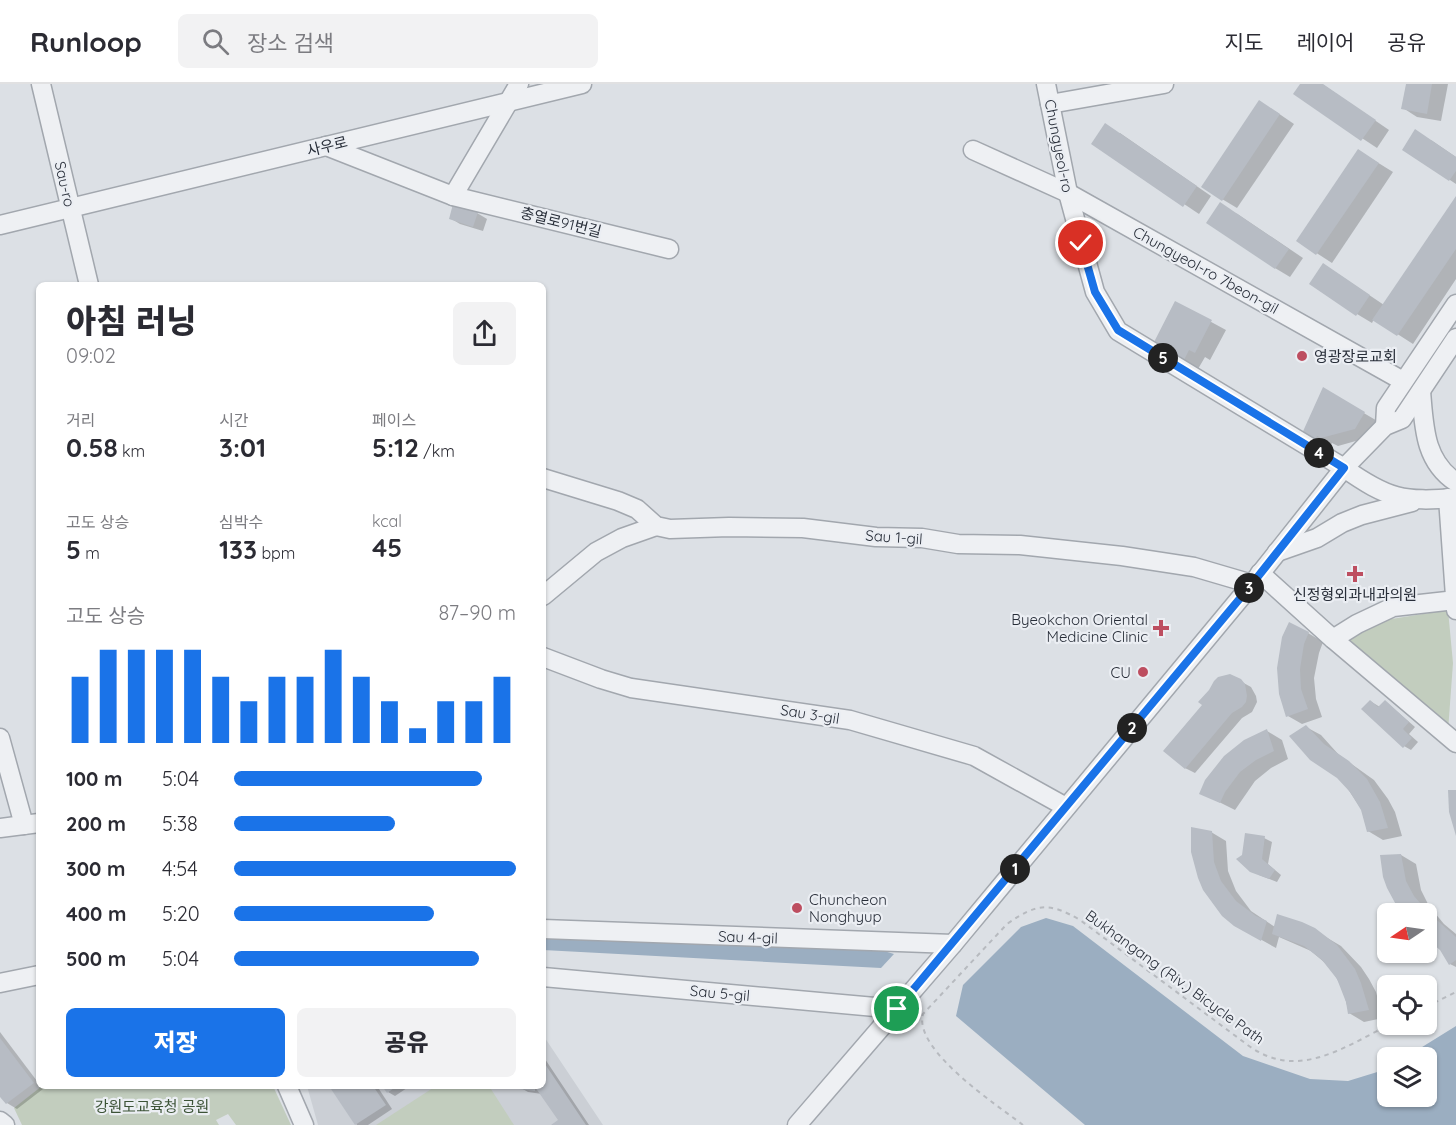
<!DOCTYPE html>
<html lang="ko">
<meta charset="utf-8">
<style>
:root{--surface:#fff;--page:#f2f2f3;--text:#2b2b33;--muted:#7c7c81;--line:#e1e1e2;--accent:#1a73e8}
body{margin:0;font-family:Quicksand,"Noto Sans KR",sans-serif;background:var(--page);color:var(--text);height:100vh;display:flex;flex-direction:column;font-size:22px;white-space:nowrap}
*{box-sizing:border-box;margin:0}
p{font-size:20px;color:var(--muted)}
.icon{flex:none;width:33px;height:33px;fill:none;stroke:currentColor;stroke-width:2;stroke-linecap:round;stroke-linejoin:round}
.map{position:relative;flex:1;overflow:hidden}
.drawer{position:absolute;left:36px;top:198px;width:510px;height:807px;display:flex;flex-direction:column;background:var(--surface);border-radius:9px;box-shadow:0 2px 4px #0004}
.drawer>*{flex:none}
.needle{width:39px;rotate:257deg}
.buttons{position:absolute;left:1377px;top:819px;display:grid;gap:12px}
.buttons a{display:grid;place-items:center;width:60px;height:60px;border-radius:9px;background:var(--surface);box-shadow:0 2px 4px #0004;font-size:30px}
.pin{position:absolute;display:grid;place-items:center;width:51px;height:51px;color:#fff;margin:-26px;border:3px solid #fff;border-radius:50%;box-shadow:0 2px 6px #0007}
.km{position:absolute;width:30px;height:30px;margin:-15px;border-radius:50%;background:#222;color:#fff;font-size:16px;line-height:30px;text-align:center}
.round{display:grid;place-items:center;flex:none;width:63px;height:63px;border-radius:9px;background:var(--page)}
.overview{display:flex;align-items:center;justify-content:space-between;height:102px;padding:0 30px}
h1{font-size:33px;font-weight:800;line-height:45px}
.figures{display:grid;grid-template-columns:repeat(3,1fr);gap:9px;height:102px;padding:6px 30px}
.figures div{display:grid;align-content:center}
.figures b{font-size:26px;font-weight:800}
.figures small{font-size:16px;font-weight:400}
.figures p{font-size:16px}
.chart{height:168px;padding:12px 30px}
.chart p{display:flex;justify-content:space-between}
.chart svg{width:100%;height:108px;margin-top:6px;stroke:var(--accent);stroke-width:6}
.primary-button{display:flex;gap:12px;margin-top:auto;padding:12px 30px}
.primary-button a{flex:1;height:69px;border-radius:9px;background:var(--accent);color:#fff;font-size:24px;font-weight:800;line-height:69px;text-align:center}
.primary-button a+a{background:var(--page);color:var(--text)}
ul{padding:0 30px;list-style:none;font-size:20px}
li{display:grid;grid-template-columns:96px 72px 1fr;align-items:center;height:45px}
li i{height:15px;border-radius:8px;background:var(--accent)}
header{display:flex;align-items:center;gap:36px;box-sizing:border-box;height:84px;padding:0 30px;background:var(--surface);border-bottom:2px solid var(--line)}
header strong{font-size:28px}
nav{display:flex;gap:33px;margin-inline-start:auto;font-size:21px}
.search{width:420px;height:54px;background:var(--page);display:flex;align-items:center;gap:15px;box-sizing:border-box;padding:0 21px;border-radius:9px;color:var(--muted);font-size:22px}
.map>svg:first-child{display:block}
</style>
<header>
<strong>Runloop</strong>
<div class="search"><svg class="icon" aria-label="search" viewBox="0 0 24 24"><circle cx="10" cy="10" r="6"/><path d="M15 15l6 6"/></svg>장소 검색</div>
<nav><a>지도</a><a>레이어</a><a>공유</a></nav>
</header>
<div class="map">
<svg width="1456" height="1041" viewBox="0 0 1456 1041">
<rect width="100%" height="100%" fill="#dce0e5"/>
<!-- built -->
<path fill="#cbcfd5" d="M543,951l60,90h-285l-11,-39h236z"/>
<!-- green -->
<g fill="#c2cdbe">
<path d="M1448,526l5,53 -5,68 -101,-94 13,-13z"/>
<path d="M42,1002h231l18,39h-55l-8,-11 -12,6 3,5h-197l-8,-17z"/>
<path d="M436,1002h53l25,39h-138z"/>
</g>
<!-- water -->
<g fill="#9baec1">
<path d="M1046,834l27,8 170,130 67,23 38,2 39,-12 1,27h38v-38l-20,-1 50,-31v99h-371l-129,-109 7,-31 58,-58z"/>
<path d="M543,848l341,19 10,3 -13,14 -338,-18z"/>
</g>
<!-- shadow -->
<g fill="#0003">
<path d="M1302,0h20l67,46 -12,18 -82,-54z"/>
<path d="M1407,0h41l-7,37 -24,-4 -14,-9z"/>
<path d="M1275,27l19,13 -57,84 -15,-9z"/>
<path d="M1120,49l91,63 -12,18 -106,-71z"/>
<path d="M1431,56l25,17v27l-6,-4z"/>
<path d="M1359,67l34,21 -61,91 -34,-22z"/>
<path d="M1456,114v81l-43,65 -39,-25 -2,4 -15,-9 -19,-40 46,31z"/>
<path d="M477,129l10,6 -4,12 -23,-7 -10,-6z"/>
<path d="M1236,129l67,45 -13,19 -15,-9z"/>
<path d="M1176,219l50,27 -16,30 -5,-3 -7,12 -30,-15z"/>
<path d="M1323,305l56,33 -9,15 -32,9 -6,-3 -4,8 -26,-14z"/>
<path d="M1308,549l15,9 -4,11 -5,25 2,21 6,18 -20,7 -14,-8 -9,-36z"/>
<path d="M1240,597l11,6 5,9 1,6 -5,10 -10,6 -47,55 -10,-5 19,-64z"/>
<path d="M1370,617l10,6 5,-6 30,26 -6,7 9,8 -7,8 -7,-4z"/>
<path d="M1306,643l15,8 18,20 35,25 14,19 7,13 7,24 -19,4 -15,-9 -6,-21z"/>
<path d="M1267,647l15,9 6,19 -17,9 -16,13 -20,29 -34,-17z"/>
<path d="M1211,748l15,9 2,30 8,20 15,20 24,16 27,-4 39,23 20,21 8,12 7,13 7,26 -19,4 -15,-9 -6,-23 -12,-22 -20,-17 -32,-14 -3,11 -41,-23 -22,-22z"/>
<path d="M1264,754l8,4 -4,22 13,11 -4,7 -18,-7z"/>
<path d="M1401,771l15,9 5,26 8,16 15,18 12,10v33l-6,-3 -24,-50 -44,-58z"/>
<path d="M0,948l43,57 -26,20 -10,-6 -7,-9z"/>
<path d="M543,972l46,69h-36l7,-4 -18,-27 -14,-2 -7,-4v-2h22z"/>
<path d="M330,1002h47l15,23 -24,16h-11z"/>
<path d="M384,1002h26l-15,10 -7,-4z"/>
</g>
<!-- building -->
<g fill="#b7bcc4">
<path d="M1300,0h23l53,36 -15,21 -68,-47z"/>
<path d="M1406,0h26l-5,30 -26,-5z"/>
<path d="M1259,16l21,14 -58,87 -21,-14z"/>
<path d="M1105,39l92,63 -14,21 -92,-63z"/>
<path d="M1415,45l41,28v14l-7,10 -47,-31z"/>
<path d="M1358,65l21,14 -63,92 -20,-14z"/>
<path d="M1456,112v53l-59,87 -25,-16z"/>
<path d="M1220,118l69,47 -14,20 -69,-46z"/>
<path d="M453,120l25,8 -5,15 -24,-8z"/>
<path d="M1323,179l47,32 -14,21 -47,-32z"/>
<path d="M1175,217l37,19 -17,33 -6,-3 -6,12 -31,-16z"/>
<path d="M1323,303l42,25 -10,17 -34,9 -4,-2 -4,8 -13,-6z"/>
<path d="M1289,538l20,10 -5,12 -4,25 1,20 7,20 -22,8 -7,-23 -2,-26 5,-31z"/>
<path d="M1230,590l11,5 4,5 2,12 -1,6 -4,5 -10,6 -47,56 -22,-18 39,-46 -4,-3 11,-12 5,-9 4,-4z"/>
<path d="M1370,616l8,7 7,-7 24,22 -6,7 9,9 -9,10 -42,-39z"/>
<path d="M1306,641l18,19 25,17 18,18 13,23 8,26 -21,4 -6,-22 -11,-18 -13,-14 -27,-18 -21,-24z"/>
<path d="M1267,645l7,22 -18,9 -16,12 -15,20 -5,11 -21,-9 6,-14 19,-24 20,-16z"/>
<path d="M1448,706h8v46l-7,-24z"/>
<path d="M1191,743l21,4 2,31 7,19 15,20 20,15 11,5 -6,20 -27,-15 -12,-10 -19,-26 -5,-12 -7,-26z"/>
<path d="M1245,749l20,3 -3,23 13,11 -6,9 -19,-7 -14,-13 6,-4z"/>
<path d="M1401,770l5,27 8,15 15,17 27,24v23l-7,5 -9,-15 -14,-12v-24h-25l-14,-26 -4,-11 -3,-22z"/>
<path d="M1277,830l25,8 13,6 22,17 18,24 6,14 8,27 -21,4 -2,-12 -9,-23 -15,-19 -18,-14 -32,-12z"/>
<path d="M0,954l34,45 -28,21 -6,-7z"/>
<path d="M543,977l43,64h-35l7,-5 -23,-33v4l-16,-2 1,-3h23z"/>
<path d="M329,1002h44l13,19 -31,20z"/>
<path d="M382,1002h15l-10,7z"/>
</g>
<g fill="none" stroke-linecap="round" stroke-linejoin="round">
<defs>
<g id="minor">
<path d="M41,0l48,201"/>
<path d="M1046,0l22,109 27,99 23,39 226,137c44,31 59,34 112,30"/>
<path d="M1050,20l114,-20"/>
<path d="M326,62l127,50 216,53"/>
<path d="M973,66l95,43 335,188"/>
<path d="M453,112l66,-112"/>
<path d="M0,141l582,-141"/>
<path d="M1421,307c3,35 3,70 35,91"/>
<path d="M1385,342l1,-18 70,-104"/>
<path d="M543,394l75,23 19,8 19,17 14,3 59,-2 74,1 73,9 46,1 36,6 62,1 102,11 72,11 58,17"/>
<path d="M1448,414l8,112"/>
<path d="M1277,468l40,-14 25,-15 20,-8 50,-13"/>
<path d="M1260,489l73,66 123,104"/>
<path d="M543,512l53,-44 26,-14 34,-12"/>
<path d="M1333,555l24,-15 36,-17 63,-7"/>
<path d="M543,573l58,22 30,9 219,32 124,36 92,51"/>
<path d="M0,654l24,87"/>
<path d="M0,744l39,-5"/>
<path d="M543,845l410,15"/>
<path d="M543,893l354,32"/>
<path d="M0,899l39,-8"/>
<path d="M287,1002l17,39"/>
<path d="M0,1037l5,4"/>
<path d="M797,1041l156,-181 299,-360 92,-116 41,-42 17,-7 54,-81"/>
</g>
</defs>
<!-- minor casing -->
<use href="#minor" stroke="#a2a7ae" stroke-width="21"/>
<!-- path -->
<g stroke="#b7babf" stroke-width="2" stroke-dasharray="4.5 4.5" stroke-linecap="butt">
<path d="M1426,923l30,-15"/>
<path d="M1023,1041c-26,-20 -110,-75 -100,-111l84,-90c30,-21 42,-22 73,-4l169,126c49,35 95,1 142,-22"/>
</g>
<!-- minor -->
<use href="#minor" stroke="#eef0f3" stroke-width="18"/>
</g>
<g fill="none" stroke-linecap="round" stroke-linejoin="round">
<defs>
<path id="route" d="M897,925l355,-425 92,-116 -226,-138 -23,-38 -14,-49"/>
</defs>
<!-- route casing -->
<use href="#route" stroke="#fff" stroke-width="12"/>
<!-- route -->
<use href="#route" stroke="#1a73e8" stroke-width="8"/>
</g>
<!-- markers -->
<g fill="#bd4e60" stroke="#ebeef3" stroke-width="2">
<circle cx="1302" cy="272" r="6"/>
<path d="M1352 481h6v6h6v6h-6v6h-6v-6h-6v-6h6z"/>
<path d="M1158 535h6v6h6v6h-6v6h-6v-6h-6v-6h6z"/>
<circle cx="1143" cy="588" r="6"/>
<circle cx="797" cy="824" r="6"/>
</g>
<g text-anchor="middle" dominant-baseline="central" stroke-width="4.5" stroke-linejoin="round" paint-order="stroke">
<!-- street labels -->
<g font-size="15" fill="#282e39" stroke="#ebeef3">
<text transform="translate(327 62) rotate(-14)">사우로</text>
<text transform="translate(1059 62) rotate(79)">Chungyeol-ro</text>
<text transform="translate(65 100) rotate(77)">Sau-ro</text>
<text transform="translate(561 138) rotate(14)">충열로91번길</text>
<text transform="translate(1206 186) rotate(29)">Chungyeol-ro 7beon-gil</text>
<text transform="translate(894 453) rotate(4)">Sau 1-gil</text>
<text transform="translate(810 630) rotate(9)">Sau 3-gil</text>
<text transform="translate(748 853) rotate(2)">Sau 4-gil</text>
<text transform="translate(1175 893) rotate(36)">Bukhangang (Riv.) Bicycle Path</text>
<text transform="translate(720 909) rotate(5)">Sau 5-gil</text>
</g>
<!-- poi labels -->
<g font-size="15" fill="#282e39" stroke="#ebeef3" text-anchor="start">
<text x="1314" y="272">영광장로교회</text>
<text x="1355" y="510" text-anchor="middle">신정형외과내과의원</text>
<text x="1148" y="535" text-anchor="end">Byeokchon Oriental<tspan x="1148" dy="17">Medicine Clinic</tspan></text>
<text x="1131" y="588" text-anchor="end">CU</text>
<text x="809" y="815">Chuncheon<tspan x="809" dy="17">Nonghyup</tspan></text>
</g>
<!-- park labels -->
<g font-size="15" fill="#3c5337" stroke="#ebeef3">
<text x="152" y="1022">강원도교육청 공원</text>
</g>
</g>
</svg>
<div class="buttons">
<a><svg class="needle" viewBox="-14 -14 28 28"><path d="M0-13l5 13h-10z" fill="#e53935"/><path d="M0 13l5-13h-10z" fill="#7c7c81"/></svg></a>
<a><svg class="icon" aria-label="locate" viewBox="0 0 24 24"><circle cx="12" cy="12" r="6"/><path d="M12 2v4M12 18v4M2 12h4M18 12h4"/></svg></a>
<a><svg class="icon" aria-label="layers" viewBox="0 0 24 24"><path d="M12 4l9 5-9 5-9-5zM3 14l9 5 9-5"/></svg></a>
</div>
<div class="pin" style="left:897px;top:925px;background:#1e9e55"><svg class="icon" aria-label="arrive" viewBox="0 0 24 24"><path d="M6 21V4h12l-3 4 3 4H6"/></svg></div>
<div class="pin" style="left:1081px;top:159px;background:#d93025"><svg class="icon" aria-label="check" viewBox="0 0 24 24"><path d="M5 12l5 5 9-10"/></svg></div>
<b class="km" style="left:1015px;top:785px">1</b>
<b class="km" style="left:1132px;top:644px">2</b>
<b class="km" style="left:1249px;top:504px">3</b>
<b class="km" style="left:1319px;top:369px">4</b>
<b class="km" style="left:1163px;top:274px">5</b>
<section class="drawer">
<div class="overview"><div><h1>아침 러닝</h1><p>09:02</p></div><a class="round"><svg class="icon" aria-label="share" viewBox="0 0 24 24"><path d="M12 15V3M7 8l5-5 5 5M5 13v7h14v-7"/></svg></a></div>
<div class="figures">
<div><p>거리</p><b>0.58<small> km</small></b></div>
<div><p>시간</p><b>3:01</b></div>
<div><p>페이스</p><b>5:12<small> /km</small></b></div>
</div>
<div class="figures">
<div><p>고도 상승</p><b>5<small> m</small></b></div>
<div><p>심박수</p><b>133<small> bpm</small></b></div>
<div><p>kcal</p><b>45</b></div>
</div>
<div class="chart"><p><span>고도 상승</span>87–90 m</p>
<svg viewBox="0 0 160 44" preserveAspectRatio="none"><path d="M5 44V17M15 44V6M25 44V6M35 44V6M45 44V6M55 44V17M65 44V27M75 44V17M85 44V17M95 44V6M105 44V17M115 44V27M125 44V38M135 44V27M145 44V27M155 44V17"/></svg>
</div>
<ul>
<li><b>100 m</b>5:04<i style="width:88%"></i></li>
<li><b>200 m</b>5:38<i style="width:57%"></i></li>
<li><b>300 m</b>4:54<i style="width:100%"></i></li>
<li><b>400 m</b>5:20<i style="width:71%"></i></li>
<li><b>500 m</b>5:04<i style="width:87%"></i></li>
</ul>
<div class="primary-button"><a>저장</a><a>공유</a></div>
</section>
</div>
